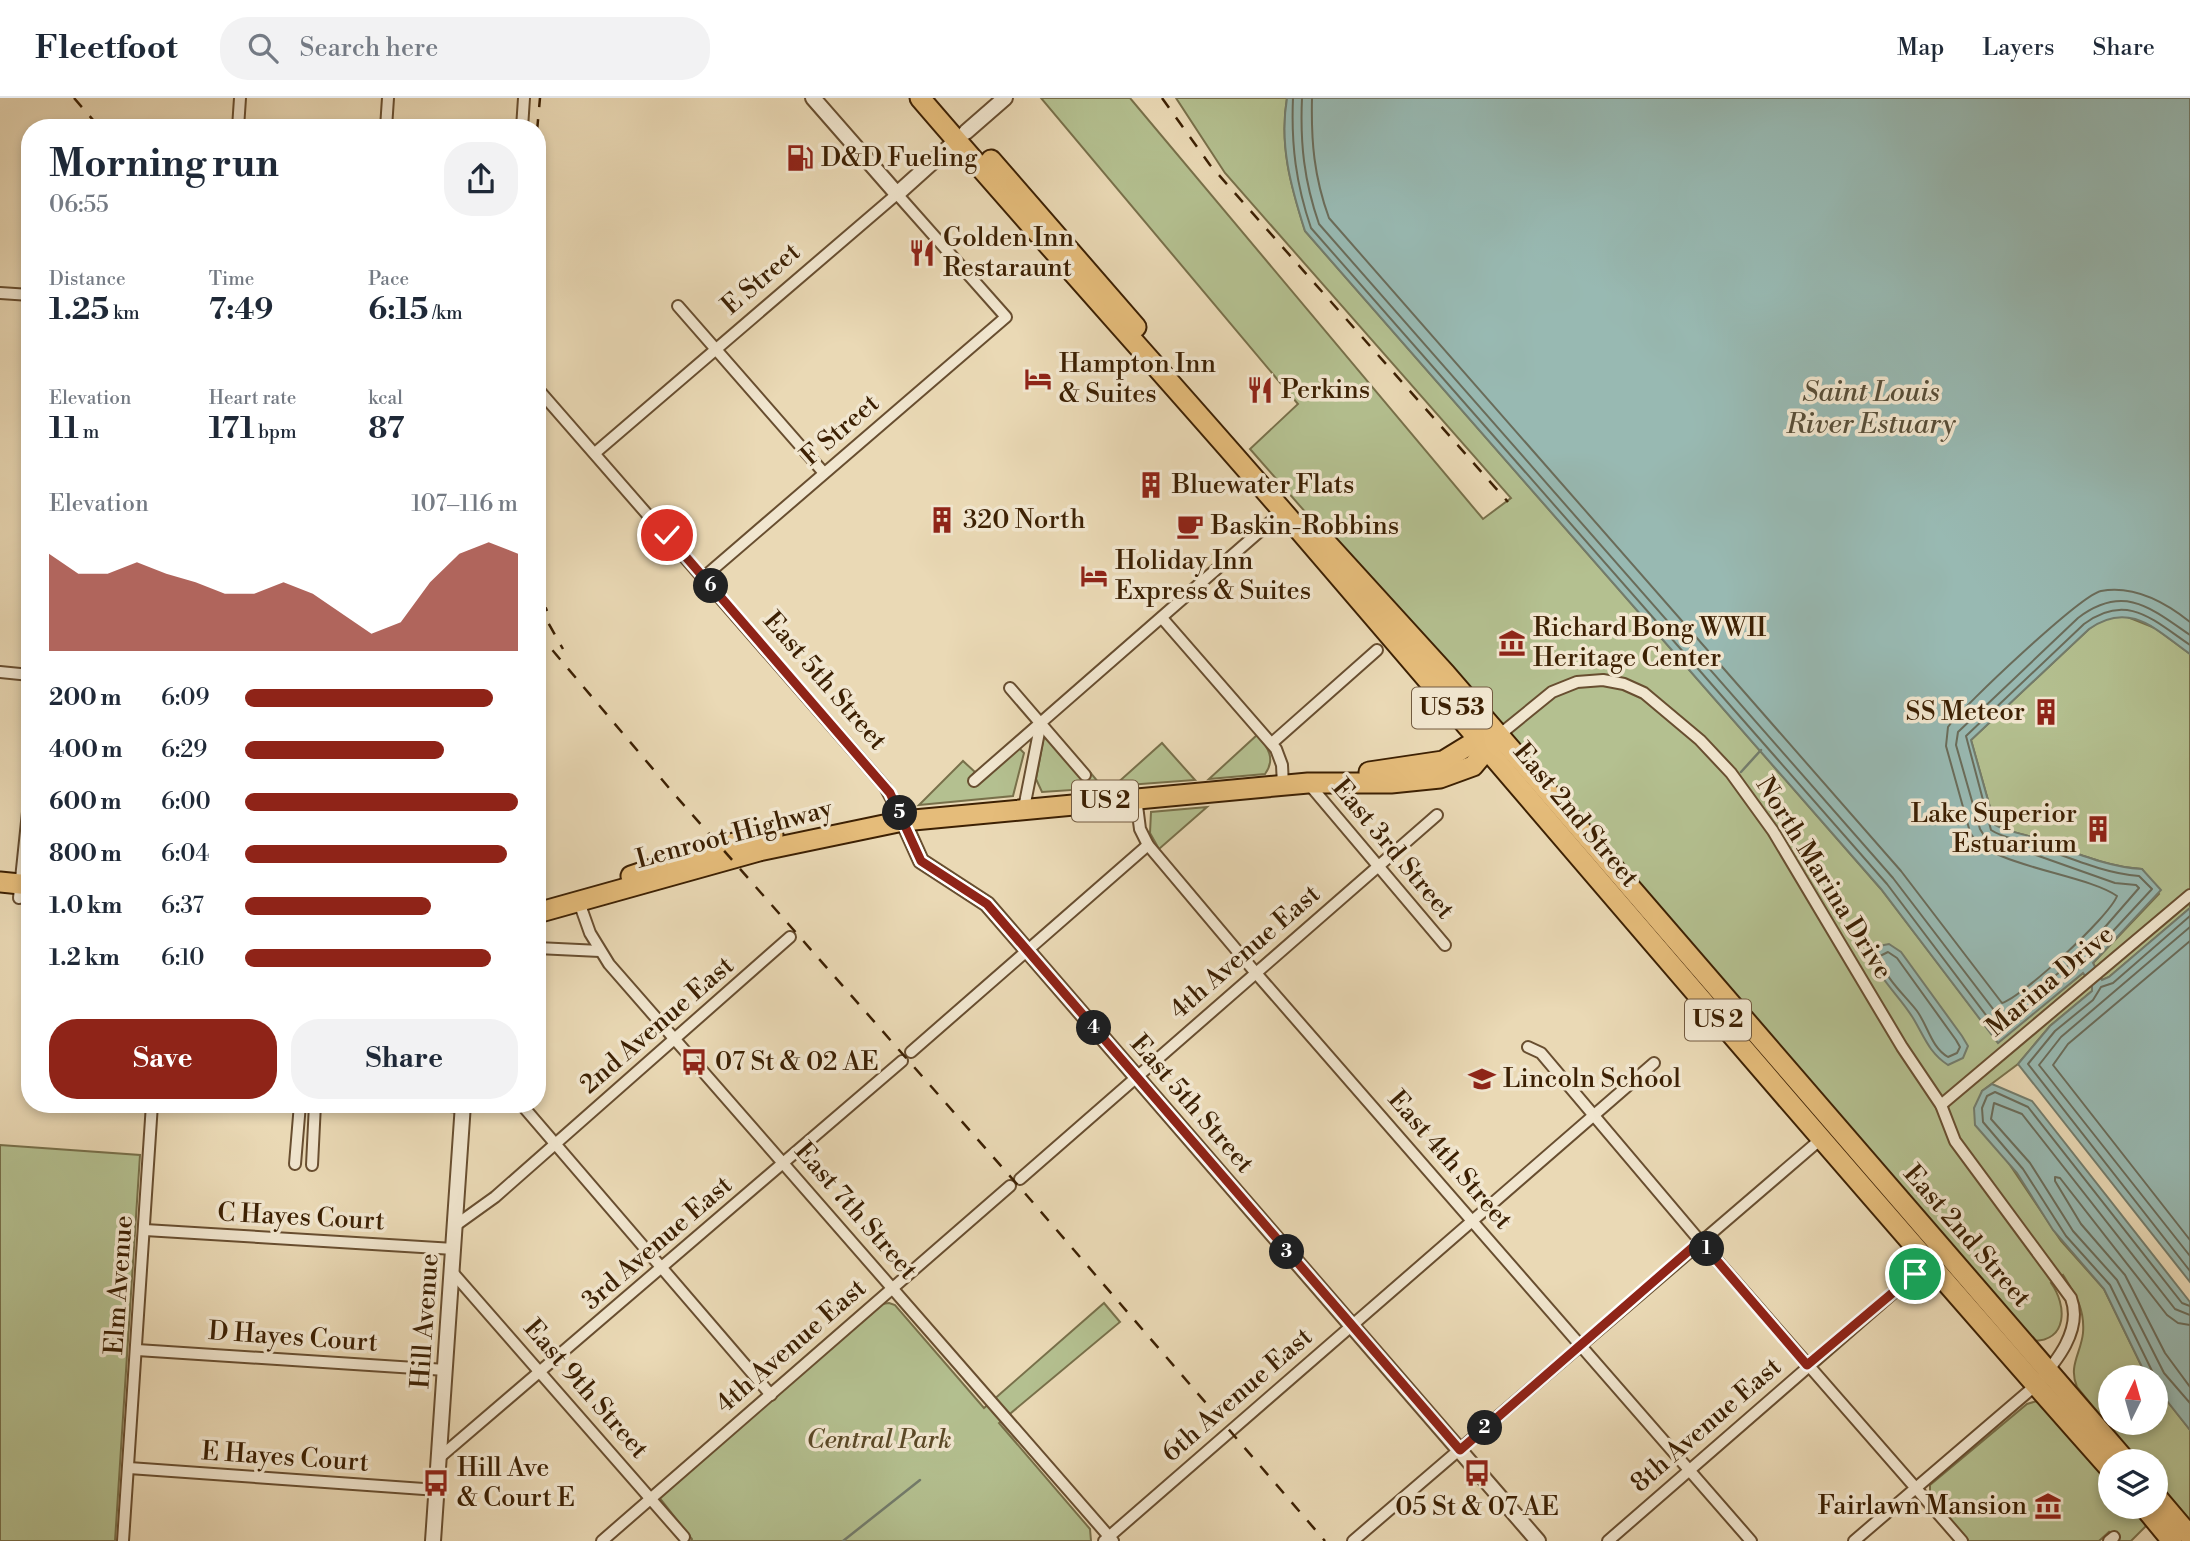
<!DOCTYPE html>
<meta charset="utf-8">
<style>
:root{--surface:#fff;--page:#f2f2f3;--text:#1f2937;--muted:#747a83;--line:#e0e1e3;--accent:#8f2418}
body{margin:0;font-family:"Libre Bodoni",serif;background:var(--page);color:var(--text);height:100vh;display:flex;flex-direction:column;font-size:26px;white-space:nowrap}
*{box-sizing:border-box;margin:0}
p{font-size:23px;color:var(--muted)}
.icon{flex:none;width:38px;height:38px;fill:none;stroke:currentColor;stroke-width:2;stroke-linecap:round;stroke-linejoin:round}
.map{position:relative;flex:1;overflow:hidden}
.sheet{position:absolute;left:21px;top:21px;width:525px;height:994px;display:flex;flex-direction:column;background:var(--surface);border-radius:28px;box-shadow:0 4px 10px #0003}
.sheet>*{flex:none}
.needle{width:46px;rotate:5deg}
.fabs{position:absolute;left:2098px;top:1267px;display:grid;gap:14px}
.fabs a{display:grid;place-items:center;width:70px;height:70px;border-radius:50%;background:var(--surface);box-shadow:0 4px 10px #0003;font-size:35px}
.pin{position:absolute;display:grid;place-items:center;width:60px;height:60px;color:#fff;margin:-30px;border:4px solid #fff;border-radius:50%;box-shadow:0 2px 7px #0007}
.km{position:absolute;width:35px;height:35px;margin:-18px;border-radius:50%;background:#222;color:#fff;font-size:19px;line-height:35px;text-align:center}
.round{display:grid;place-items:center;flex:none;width:74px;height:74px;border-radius:28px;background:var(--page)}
.summary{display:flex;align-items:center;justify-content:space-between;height:119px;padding:0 28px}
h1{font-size:38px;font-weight:800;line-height:52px}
.figures{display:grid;grid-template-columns:repeat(3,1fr);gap:10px;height:119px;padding:7px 28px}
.figures div{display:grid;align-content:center}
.figures b{font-size:30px;font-weight:800}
.figures small{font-size:19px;font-weight:400}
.figures p{font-size:19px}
.chart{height:196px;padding:14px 28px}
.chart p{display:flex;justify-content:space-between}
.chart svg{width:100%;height:126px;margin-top:7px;fill:var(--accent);opacity:.7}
.primary-button{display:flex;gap:14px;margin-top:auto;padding:14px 28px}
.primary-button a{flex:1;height:80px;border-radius:28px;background:var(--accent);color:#fff;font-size:28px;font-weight:800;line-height:80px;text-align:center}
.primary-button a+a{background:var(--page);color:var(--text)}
ul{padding:0 28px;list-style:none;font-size:23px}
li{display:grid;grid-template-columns:112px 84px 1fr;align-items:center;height:52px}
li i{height:18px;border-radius:9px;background:var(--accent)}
header{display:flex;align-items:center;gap:42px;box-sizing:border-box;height:98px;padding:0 35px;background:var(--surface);border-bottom:2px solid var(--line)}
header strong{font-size:33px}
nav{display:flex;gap:38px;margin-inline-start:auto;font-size:24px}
.search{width:490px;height:63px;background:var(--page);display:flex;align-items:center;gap:18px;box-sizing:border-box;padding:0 24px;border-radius:28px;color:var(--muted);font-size:26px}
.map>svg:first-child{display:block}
</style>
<header>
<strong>Fleetfoot</strong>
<div class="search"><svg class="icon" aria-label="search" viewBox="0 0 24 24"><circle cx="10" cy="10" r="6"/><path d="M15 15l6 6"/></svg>Search here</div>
<nav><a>Map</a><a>Layers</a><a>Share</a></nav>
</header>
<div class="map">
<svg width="2190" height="1443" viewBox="0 0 2190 1443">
<rect width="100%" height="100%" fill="#ead9b5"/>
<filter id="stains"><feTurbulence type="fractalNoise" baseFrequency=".00286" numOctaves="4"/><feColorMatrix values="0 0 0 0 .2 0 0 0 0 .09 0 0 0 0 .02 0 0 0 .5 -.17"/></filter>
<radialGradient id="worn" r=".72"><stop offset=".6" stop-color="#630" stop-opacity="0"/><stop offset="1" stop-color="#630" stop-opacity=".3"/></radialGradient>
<!-- green -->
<g fill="#b4c090" stroke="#78704a" stroke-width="2">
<path d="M1041,0h89l353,421 28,-21 -286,-325 -49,-75h111c-8,47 4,89 18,133l576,658 117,153 85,-69 9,12v6l-42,35 -32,38 -36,27 24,68 55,82 43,48 38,78 8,10h-40v46h46v-36l34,43v96l-34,-41v-24h-19l-60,-74c-9,-21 4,-34 6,-54 2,-24 -8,-39 -20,-58l-12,8c16,22 17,58 -18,58l-783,-892 48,-45z"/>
<path d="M2125,518l30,12 35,26v254l-81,69 -7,3 -9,-17 66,-69 -17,-25c-38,-2 -75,-20 -111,-32 -13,-5 -24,-5 -36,-12l-24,-85 118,-111 17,-12z"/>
<path d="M1257,637c11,12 19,24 8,39l-56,5z"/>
<path d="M1044,638l38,41 8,-5 13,16 -61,4 -6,-13z"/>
<path d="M1162,645l33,37 -81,6z"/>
<path d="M1019,650l5,5 -11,43 -94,9 44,-44 12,11 -6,6 6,7z"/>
<path d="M1207,709l-48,42 -9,-16 1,-21z"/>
<path d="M0,1047l140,10 -25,386h-115z"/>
<path d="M889,1205l6,2 89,103 120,-105 16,19 -121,101 91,106 1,12h-400l1,-2 -33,-42 223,-193z"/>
<path d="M2037,1303l7,3 66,77v26h23l15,17 -17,17h-13l-9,-9 -10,9h-131l-38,-45v-11l97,-81z"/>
</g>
<!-- water -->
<g fill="#98b9b2" stroke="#737c6c" stroke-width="2">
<path d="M1287,0h903v556c-34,-24 -60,-54 -101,-25l-118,111 24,85c12,7 23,7 36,12 36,12 73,30 111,32l19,21 -68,73 9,17 7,-3 81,-69v374l-172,-218 32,-38 42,-35v-6l-9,-12 -85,70 -117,-154 -576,-658c-14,-44 -26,-86 -18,-133z"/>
<path d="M1889,846l12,8 61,84 6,10 -5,12 -15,7c-19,-12 -24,-29 -35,-47 -14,-23 -34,-38 -42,-64l8,-8z"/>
<path d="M1992,986l40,17 158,201v128l-34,-43v-10h-6l-8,-10 -38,-78 -51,-59 -36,-57 -42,-48 -1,-17 8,-17z"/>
</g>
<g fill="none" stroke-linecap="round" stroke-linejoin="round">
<!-- shore -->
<g stroke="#6a6c5a" stroke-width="2">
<path d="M1293,0c-2,47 3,86 18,130l576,656 111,147 76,-61 11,-5 3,-7 64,-69 -13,-13c-38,-3 -75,-21 -112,-33 -13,-5 -24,-5 -36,-13l-25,-94 118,-112c43,-32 69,-4 106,21"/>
<path d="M1302,0c-2,45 2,83 17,126l574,654 107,140 78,-60 61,-70 -3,-3 -21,-2 -96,-34 -19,-3 -15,-9 -5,-8 -24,-84 2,-13 120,-114c45,-34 72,-11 112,17"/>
<path d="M1312,0c-1,43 2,79 17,120l572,653 101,132c20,-6 107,-86 115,-107 -33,-23 -132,-30 -147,-64l-24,-86 2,-19c14,-20 133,-132 153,-136 33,-6 64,11 89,31"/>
<path d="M2190,818l-77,67 -12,4 -8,13 -38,31 -27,33 162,207"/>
<path d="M2190,829l-129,110 -22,28 151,191"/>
<path d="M2190,843l-122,103 -15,21 137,175"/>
<path d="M1888,854l9,6 59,82 4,7 -3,6 -9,4c-17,-10 -20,-31 -31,-46 -13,-17 -34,-34 -37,-55z"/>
<path d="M2190,1217l-15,-6 -153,-195 -28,-11 -3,16 39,44 43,68 44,49 47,93 26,30"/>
<path d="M2190,1227l-12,-2 -11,-8 -107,-137 -5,-1v4l26,43 44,51 40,78 25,34"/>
<path d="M2155,1279l-45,-92 -44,-49 -43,-67 -40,-47 -1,-14 5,-12 8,-4 33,15 154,196 8,3"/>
</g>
<!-- stream -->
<g stroke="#737c6c" stroke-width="2.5">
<path d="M1741,674l20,-22"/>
<path d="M843,1443l77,-61"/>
</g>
<defs>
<g id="minor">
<path d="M238,30l2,-30"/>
<path d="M386,30l2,-30"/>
<path d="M522,30l2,-30"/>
<path d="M0,195l30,2"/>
<path d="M678,208l146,167"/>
<path d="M537,290l348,399 18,34"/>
<path d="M595,355l302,-259 109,123 -302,260"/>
<path d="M1162,520l114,131 6,16 1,20"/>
<path d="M0,574l30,3"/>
<path d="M1010,590l75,87"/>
<path d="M1498,638l54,-44 25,-10 26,-2 21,4 20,9 56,47 31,33 42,58 129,216 39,58 14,36 116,157c12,32 -15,64 -35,87l-182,156"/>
<path d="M1272,645l105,-93"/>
<path d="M974,683l309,-270"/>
<path d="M1308,685l137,162"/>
<path d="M1136,700l4,31 8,16 107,127 496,569"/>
<path d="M1024,710l16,-81"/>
<path d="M19,800l11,-105"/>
<path d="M579,804l11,31 19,31 504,577"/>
<path d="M537,850l63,3"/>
<path d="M1528,949l13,6 159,188 262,300"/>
<path d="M911,954l237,-207"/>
<path d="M423,1006l40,3"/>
<path d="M521,1006l250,291"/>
<path d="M1941,1007l249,-210"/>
<path d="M295,1066l5,-60"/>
<path d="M312,1067l3,-61"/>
<path d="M1020,1081l417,-364"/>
<path d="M456,1127l39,-28 295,-260"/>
<path d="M145,1132l309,19"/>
<path d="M453,1175l231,264"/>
<path d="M137,1252l309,20"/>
<path d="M440,1359l462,-396"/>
<path d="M129,1370l309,22"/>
<path d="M123,1443l29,-437"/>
<path d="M602,1443l408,-355"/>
<path d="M1104,1443l550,-478"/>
<path d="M1353,1443l468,-402"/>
<path d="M1608,1443l322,-280"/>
<path d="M2109,1443l5,-4"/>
</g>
<g id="tertiary">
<path d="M813,0l84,96 60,-54"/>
<path d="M966,34l39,-34"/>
<path d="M903,723l18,40 66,43 551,637"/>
<path d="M433,1443l30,-437"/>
</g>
<g id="trunk">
<path d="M920,0c121,141 246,278 367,418 274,319 545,639 823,953"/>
<path d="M991,62l145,167"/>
<path d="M1323,441l123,135 680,787"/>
<path d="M1369,674l74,-11 31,-19 16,-5"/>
<path d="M631,778l89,-30 53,-11"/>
<path d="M0,784l30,3"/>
<path d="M537,815l222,-62 144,-30 405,-38h83l49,-5 33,-12 22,-26"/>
<path d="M2156,1398l34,40"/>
<path d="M2144,1409l28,34"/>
</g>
</defs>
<!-- minor casing -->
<use href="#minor" stroke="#684e30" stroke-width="14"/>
<!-- tertiary casing -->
<use href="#tertiary" stroke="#684e30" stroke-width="18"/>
<!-- trunk casing -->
<use href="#trunk" stroke="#3c2003" stroke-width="23"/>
<!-- minor -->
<use href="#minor" stroke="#f1e6cf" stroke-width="10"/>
<!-- tertiary -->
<use href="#tertiary" stroke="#f1e6cf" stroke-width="14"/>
<!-- trunk -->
<use href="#trunk" stroke="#e5bc7a" stroke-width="19"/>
<!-- rail -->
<g stroke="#3c2003" stroke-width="2.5" stroke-dasharray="12 12" stroke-linecap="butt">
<path d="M74,0l26,30"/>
<path d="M1162,0l48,67 298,337"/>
<path d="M537,33l3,-33"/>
<path d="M537,487l10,26"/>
<path d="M537,505l26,46"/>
<path d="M537,534l138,163 348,396 302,350"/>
</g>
</g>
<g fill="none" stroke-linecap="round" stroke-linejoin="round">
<defs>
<path id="route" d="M667,437l223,258 31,68 66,43 473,546 240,-209 107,124 108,-91"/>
</defs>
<!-- route casing -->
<use href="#route" stroke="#fff" stroke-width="14"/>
<!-- route -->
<use href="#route" stroke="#8f2418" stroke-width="9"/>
</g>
<!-- icons -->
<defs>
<symbol id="fuel-bare" viewBox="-9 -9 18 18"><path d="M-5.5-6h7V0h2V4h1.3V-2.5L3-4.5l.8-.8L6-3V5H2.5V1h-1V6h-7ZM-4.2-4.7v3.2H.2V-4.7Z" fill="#8f2418" stroke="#f1e6cf" stroke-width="2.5" paint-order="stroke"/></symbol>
<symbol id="restaurant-bare" viewBox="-9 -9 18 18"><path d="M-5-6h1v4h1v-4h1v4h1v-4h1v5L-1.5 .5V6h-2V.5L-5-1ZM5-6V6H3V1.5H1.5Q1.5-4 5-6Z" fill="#8f2418" stroke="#f1e6cf" stroke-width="2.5" paint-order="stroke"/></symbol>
<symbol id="hotel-bare" viewBox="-9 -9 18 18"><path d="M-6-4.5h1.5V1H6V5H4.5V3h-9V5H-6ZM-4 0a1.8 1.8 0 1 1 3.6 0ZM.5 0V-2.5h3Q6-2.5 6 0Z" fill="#8f2418" stroke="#f1e6cf" stroke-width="2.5" paint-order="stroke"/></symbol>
<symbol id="building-bare" viewBox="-9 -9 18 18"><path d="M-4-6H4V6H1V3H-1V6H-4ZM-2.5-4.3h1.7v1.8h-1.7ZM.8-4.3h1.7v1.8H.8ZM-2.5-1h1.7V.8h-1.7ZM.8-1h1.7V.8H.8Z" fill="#8f2418" stroke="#f1e6cf" stroke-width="2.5" paint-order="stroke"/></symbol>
<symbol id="cafe-bare" viewBox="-9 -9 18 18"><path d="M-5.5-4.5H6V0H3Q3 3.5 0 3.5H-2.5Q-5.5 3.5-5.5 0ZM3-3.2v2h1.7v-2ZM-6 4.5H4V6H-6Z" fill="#8f2418" stroke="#f1e6cf" stroke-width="2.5" paint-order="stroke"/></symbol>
<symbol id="museum-bare" viewBox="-9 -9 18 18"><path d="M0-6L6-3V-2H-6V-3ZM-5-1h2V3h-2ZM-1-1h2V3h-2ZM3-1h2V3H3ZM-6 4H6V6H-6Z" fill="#8f2418" stroke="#f1e6cf" stroke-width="2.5" paint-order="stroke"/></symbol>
<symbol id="bus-bare" viewBox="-9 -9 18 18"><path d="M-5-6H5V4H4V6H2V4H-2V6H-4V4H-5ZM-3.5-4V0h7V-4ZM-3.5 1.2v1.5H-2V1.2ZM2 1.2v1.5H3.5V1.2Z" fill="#8f2418" stroke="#f1e6cf" stroke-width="2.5" paint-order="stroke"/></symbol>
<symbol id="school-bare" viewBox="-9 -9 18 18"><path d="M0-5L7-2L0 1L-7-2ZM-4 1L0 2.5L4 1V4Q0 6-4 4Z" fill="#8f2418" stroke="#f1e6cf" stroke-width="2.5" paint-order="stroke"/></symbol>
</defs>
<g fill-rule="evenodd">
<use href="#fuel-bare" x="781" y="41" width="38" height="38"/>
<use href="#restaurant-bare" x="903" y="136" width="38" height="38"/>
<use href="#hotel-bare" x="1019" y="262" width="38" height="38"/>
<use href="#restaurant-bare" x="1241" y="273" width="38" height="38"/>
<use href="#building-bare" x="1132" y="368" width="38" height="38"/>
<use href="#building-bare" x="923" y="403" width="38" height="38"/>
<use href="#cafe-bare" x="1171" y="409" width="38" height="38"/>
<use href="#hotel-bare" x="1075" y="459" width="38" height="38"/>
<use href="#museum-bare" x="1493" y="526" width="38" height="38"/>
<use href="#building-bare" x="2027" y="595" width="38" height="38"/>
<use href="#building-bare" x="2079" y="712" width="38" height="38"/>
<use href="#bus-bare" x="675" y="945" width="38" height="38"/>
<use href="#school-bare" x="1463" y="962" width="38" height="38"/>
<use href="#bus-bare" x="1458" y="1356" width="38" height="38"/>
<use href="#bus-bare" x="417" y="1366" width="38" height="38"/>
<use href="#museum-bare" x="2029" y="1389" width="38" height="38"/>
</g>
<g text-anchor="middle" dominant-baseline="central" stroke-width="7" stroke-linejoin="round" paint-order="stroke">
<!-- shield labels -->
<g fill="#f1e6cf" stroke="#725b40" stroke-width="2">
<rect x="1412" y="589.5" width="80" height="41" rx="5"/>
<rect x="1072" y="682.5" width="66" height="41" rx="5"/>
<rect x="1685" y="901.5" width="66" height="41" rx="5"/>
</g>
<g font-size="24" font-weight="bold" fill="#3c2003">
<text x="1452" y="610">US 53</text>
<text x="1105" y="703">US 2</text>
<text x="1718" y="922">US 2</text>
</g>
<!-- poi labels -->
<g font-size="26" fill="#3c2003" stroke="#f1e6cf" text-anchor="start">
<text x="821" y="60">D&amp;D Fueling</text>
<text x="943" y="140">Golden Inn<tspan x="943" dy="30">Restaraunt</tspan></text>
<text x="1059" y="266">Hampton Inn<tspan x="1059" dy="30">&amp; Suites</tspan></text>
<text x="1281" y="292">Perkins</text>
<text x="1172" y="387">Bluewater Flats</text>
<text x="963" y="422">320 North</text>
<text x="1211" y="428">Baskin-Robbins</text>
<text x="1115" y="463">Holiday Inn<tspan x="1115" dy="30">Express &amp; Suites</tspan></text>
<text x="1533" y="530">Richard Bong WWII<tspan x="1533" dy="30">Heritage Center</tspan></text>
<text x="2025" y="614" text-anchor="end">SS Meteor</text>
<text x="2077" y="716" text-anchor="end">Lake Superior<tspan x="2077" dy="30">Estuarium</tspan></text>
<text x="715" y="964">07 St &amp; 02 AE</text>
<text x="1503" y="981">Lincoln School</text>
<text x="457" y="1370">Hill Ave<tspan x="457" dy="30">&amp; Court E</tspan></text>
<text x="2027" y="1408" text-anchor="end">Fairlawn Mansion</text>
<text x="1477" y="1409" text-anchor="middle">05 St &amp; 07 AE</text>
</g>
<!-- street labels -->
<g font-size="26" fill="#3c2003" stroke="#f1e6cf">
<text transform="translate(761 181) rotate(-41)">E Street</text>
<text transform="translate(840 332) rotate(-41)">F Street</text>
<text transform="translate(825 583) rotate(49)">East 5th Street</text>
<text transform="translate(1576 717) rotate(50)">East 2nd Street</text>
<text transform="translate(734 736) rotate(-15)">Lenroot Highway</text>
<text transform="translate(1393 751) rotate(50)">East 3rd Street</text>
<text transform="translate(1824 780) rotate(58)">North Marina Drive</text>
<text transform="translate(1245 854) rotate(-41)">4th Avenue East</text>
<text transform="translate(2050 883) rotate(-40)">Marina Drive</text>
<text transform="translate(657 927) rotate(-41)">2nd Avenue East</text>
<text transform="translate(1192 1006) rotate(49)">East 5th Street</text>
<text transform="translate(1450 1062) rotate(49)">East 4th Street</text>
<text transform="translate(856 1113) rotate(49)">East 7th Street</text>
<text transform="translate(301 1119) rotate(3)">C Hayes Court</text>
<text transform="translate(1967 1138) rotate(49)">East 2nd Street</text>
<text transform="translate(657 1145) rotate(-41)">3rd Avenue East</text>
<text transform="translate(119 1187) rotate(-86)">Elm Avenue</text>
<text transform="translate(425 1223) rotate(-86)">Hill Avenue</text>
<text transform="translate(293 1239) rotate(4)">D Hayes Court</text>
<text transform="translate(791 1248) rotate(-41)">4th Avenue East</text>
<text transform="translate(586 1291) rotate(49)">East 9th Street</text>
<text transform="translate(1237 1297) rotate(-41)">6th Avenue East</text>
<text transform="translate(1706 1327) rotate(-41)">8th Avenue East</text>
<text transform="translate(285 1359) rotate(4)">E Hayes Court</text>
</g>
<!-- park labels -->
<g font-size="26" font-style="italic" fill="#5a4826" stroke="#f1e6cf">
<text x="879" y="1342">Central Park</text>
</g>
<!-- water labels -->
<g font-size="28" font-style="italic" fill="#584e38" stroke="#f1e6cf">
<text x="1871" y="294">Saint Louis<tspan x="1871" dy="32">River Estuary</tspan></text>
</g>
</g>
<rect width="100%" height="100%" filter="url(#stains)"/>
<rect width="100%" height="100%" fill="url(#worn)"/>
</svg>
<div class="fabs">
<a><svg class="needle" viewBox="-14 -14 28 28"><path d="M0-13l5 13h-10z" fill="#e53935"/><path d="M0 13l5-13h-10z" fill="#747a83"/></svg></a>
<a><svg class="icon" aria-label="layers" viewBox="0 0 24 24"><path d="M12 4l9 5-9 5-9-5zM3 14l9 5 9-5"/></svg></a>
</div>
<div class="pin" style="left:1915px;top:1176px;background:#1e9e55"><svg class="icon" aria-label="arrive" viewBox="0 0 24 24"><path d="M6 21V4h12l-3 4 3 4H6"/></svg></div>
<div class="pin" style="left:667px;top:437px;background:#d93025"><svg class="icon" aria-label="check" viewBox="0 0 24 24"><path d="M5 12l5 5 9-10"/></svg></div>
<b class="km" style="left:1707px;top:1151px">1</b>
<b class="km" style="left:1485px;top:1330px">2</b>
<b class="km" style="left:1287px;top:1154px">3</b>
<b class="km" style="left:1094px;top:930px">4</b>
<b class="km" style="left:900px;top:715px">5</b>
<b class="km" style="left:711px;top:488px">6</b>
<section class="sheet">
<div class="summary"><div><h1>Morning run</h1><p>06:55</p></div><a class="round"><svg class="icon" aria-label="share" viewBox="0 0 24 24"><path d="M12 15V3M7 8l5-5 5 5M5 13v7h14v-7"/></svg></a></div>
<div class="figures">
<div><p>Distance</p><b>1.25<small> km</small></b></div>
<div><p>Time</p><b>7:49</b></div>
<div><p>Pace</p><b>6:15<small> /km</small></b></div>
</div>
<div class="figures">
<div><p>Elevation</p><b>11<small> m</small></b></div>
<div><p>Heart rate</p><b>171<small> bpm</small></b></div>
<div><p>kcal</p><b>87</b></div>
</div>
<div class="chart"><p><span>Elevation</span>107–116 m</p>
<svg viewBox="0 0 160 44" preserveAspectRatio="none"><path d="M0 44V10L10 17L20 17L30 13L40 17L50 20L60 24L70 24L80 20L90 24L100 31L110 38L120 34L130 20L140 10L150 6L160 10V44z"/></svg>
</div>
<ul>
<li><b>200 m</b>6:09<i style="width:91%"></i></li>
<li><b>400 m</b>6:29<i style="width:73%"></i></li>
<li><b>600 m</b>6:00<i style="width:100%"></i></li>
<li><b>800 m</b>6:04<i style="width:96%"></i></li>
<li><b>1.0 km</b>6:37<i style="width:68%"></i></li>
<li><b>1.2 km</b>6:10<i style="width:90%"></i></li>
</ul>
<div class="primary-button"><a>Save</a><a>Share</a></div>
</section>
</div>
